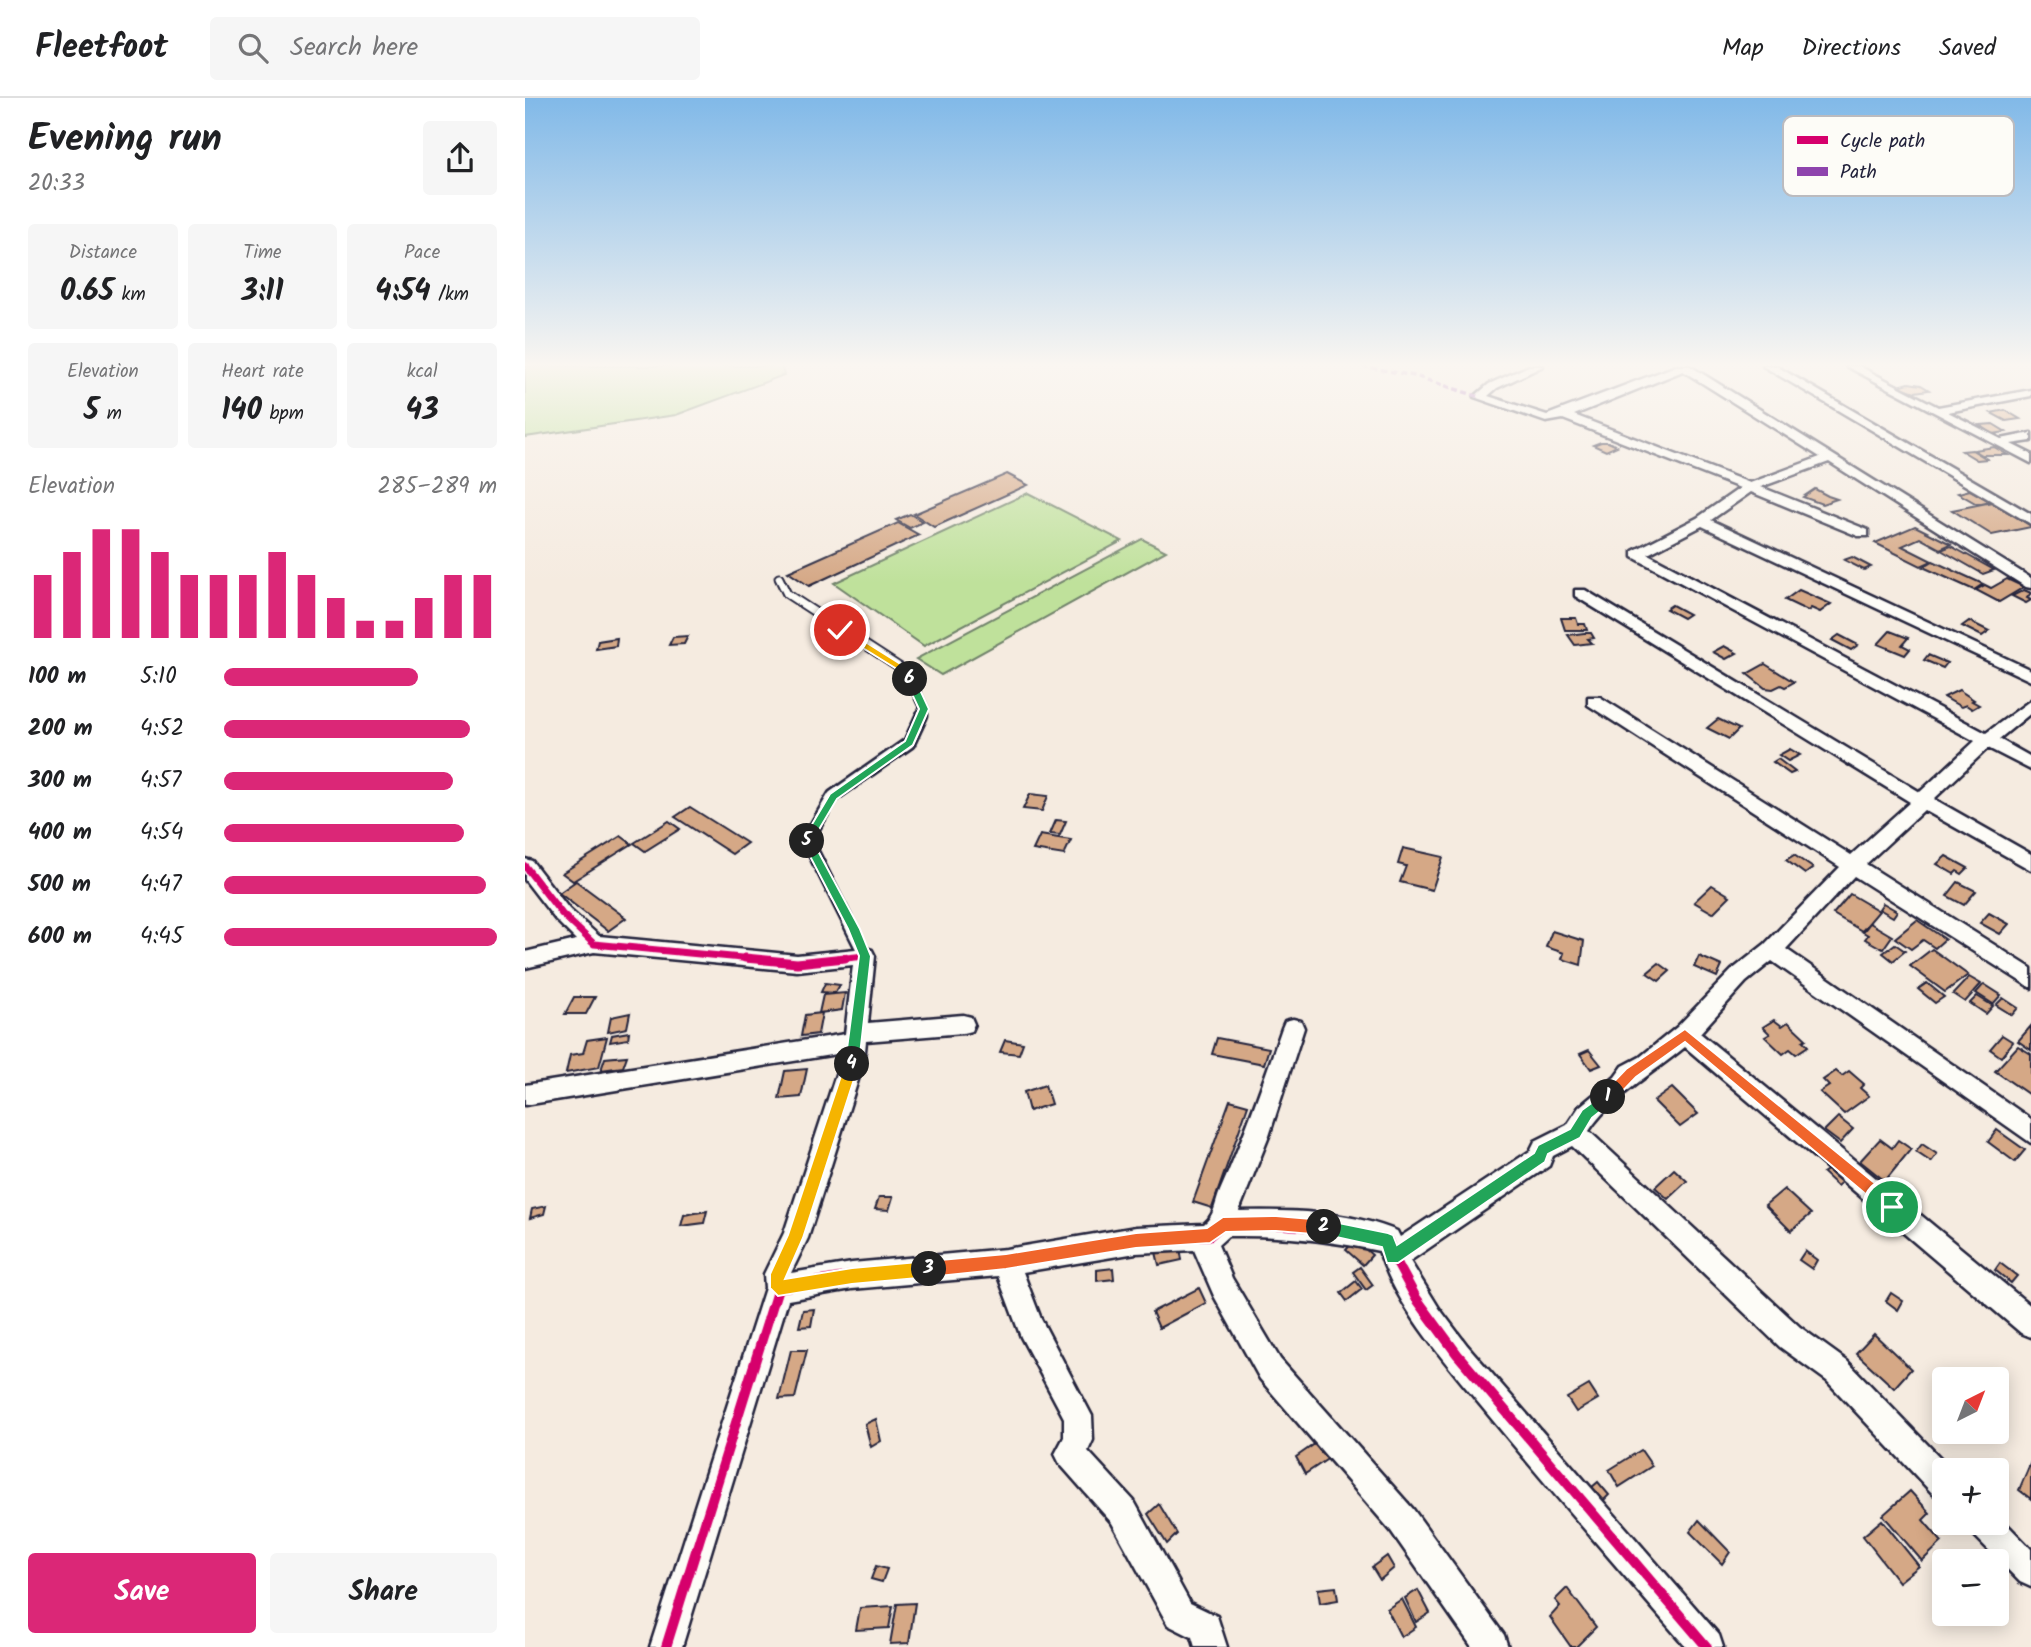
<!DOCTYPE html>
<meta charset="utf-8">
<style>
:root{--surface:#fff;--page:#f6f6f6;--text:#202124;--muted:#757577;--line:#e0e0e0;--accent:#db2777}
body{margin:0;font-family:Kalam,sans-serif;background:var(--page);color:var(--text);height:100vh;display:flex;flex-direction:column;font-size:26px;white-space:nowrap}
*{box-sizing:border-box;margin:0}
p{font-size:23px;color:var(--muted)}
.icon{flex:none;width:38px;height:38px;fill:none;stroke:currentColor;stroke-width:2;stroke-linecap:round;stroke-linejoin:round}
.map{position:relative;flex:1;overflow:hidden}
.side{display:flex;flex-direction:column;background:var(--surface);width:525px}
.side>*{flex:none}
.needle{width:46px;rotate:42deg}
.controls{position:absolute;left:1407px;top:1269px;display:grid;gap:14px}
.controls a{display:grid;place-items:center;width:77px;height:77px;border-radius:7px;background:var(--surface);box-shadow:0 4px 18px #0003;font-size:35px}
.pin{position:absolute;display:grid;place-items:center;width:60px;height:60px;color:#fff;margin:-30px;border:4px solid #fff;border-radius:50%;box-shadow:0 2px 7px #0007}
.km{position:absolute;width:35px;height:35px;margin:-18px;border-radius:50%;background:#222;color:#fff;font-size:19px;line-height:35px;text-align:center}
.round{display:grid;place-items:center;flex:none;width:74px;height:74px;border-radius:7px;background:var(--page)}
.summary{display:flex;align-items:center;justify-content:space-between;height:119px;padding:0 28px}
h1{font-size:38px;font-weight:700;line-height:52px}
.figures{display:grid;grid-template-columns:repeat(3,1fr);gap:10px;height:119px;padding:7px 28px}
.figures div{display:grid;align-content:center;border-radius:7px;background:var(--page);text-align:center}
.figures b{font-size:30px;font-weight:700}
.figures small{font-size:19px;font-weight:400}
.figures p{font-size:19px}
.chart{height:196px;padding:14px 28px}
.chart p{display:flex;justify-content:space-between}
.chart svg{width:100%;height:126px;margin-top:7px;stroke:var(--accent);stroke-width:6}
.primary-button{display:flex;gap:14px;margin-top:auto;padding:14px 28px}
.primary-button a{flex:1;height:80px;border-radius:7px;background:var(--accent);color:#fff;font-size:28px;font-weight:700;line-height:80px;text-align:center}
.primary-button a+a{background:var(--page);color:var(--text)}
ul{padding:0 28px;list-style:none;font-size:23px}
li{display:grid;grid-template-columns:112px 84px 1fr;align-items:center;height:52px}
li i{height:18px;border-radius:9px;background:var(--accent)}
header{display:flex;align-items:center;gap:42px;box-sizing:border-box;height:98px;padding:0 35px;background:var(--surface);border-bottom:2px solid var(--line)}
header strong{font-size:33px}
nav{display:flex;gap:38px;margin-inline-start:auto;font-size:24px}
.search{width:490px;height:63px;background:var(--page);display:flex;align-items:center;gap:18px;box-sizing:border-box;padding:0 24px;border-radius:7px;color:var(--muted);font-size:26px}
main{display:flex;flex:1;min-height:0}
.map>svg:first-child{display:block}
</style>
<header>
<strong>Fleetfoot</strong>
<div class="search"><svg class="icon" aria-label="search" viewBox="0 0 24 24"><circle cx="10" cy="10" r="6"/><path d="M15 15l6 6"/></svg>Search here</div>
<nav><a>Map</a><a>Directions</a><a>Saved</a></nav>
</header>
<main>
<section class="side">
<div class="summary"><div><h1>Evening run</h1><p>20:33</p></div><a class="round"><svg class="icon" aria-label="share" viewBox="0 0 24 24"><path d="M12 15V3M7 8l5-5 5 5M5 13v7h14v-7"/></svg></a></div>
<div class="figures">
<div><p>Distance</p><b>0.65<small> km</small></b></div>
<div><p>Time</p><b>3:11</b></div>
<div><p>Pace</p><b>4:54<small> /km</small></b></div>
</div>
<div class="figures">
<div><p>Elevation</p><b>5<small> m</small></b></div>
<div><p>Heart rate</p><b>140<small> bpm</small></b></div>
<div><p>kcal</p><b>43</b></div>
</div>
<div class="chart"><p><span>Elevation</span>285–289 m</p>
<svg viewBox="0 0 160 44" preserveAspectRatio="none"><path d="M5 44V22M15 44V14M25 44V6M35 44V6M45 44V14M55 44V22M65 44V22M75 44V22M85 44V14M95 44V22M105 44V30M115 44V38M125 44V38M135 44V30M145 44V22M155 44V22"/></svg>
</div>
<ul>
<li><b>100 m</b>5:10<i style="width:71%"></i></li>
<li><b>200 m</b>4:52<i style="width:90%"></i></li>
<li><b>300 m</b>4:57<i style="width:84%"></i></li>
<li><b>400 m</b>4:54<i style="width:88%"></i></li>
<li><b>500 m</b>4:47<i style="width:96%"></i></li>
<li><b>600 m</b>4:45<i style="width:100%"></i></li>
</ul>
<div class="primary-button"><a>Save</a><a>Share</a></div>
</section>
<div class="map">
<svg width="1506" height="1549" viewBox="0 0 1506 1549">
<rect width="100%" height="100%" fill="#f5ebe0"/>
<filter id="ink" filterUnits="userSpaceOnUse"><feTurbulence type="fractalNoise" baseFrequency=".0143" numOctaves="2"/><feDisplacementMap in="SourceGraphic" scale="14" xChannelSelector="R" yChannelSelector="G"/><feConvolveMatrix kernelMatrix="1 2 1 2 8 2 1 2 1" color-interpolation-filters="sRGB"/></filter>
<g filter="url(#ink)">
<!-- green -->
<g fill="#bfe19b" stroke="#70826b" stroke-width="2">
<path d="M0,268h256l3,9 -108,40 -151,22z"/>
<path d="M503,395l94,48 -198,105 -90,-63z"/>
<path d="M617,441l24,12 -225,124 -25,-16z"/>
</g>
<!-- building -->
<g fill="#d5a886" stroke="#22223b" stroke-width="2">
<path d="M1384,285l12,2 8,5 -14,2 -17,-6z"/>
<path d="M1480,312l15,9 -14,2 -15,-8z"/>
<path d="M1468,326l13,8 -13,2 -13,-9z"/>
<path d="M1076,344h7l9,4 -11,5 -13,-6z"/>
<path d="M1469,349l14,8h-26l-8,-5z"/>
<path d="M1447,352l15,9 -10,1 -15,-9z"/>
<path d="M482,376l21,11 -94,42 -20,-13z"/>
<path d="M1290,391l13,7 9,3 -15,5 -19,-7z"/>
<path d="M1445,392l20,11 -13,3 -19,-11z"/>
<path d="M1467,404l39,24v1l-39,8 -40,-25z"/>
<path d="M385,416l13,8 -13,6 -14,-8z"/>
<path d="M373,425l21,12 -110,51 -21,-14z"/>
<path d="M1390,428l36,18 -11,5 -20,-11 -18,8 30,15 -11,5 -46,-23z"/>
<path d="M1426,448l43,24 -11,4 -42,-24z"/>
<path d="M1327,459l19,10 -7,3 -20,-10z"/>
<path d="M1408,463l50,23 -9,6 -51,-23z"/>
<path d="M1482,481l17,8 -25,15 -23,-12 9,-5 6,3z"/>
<path d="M1274,492l32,14 -11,8 -9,-4 -3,3 -23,-11z"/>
<path d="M1499,492l7,3 -4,5 4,2 -5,3 -14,-7z"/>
<path d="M1147,507l17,9 -6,4 -17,-9z"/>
<path d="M1036,520h15l2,6h7l2,6h-22z"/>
<path d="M1444,523l20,10 -7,5 -20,-10z"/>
<path d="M1365,533l18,7 -6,7 8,4 -5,6 -27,-11z"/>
<path d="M1059,535h7l3,5 -6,1 4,4 -17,2 -7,-10z"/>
<path d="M1314,537l19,10 -7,5 -19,-10z"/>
<path d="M163,538l-4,8 -15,1 4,-8z"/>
<path d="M92,540l-1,8 -20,3 2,-8z"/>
<path d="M1199,548l13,7 -11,6 -13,-7z"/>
<path d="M1403,557l19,8 -4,5 -19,-8z"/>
<path d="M1240,566l29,18 -9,5 -4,-2 -8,4 -8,-1 -18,-14z"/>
<path d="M1434,592l15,10 -2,1 7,4 -7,4 -6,-4 -5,2 -17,-10z"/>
<path d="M1193,621l21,10 -10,10 -22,-11z"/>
<path d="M1265,651l10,6 -12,6 -9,-6z"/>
<path d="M1253,661l17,13 -5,2 -17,-12z"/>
<path d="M505,696l18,2 -6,15 -19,-2z"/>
<path d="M165,709l57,36 -15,11 -57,-37z"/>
<path d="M531,722l10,1 -6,14 -10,-1z"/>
<path d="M144,723l11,8 -35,22 -11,-8z"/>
<path d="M515,737l31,5 -7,15 -31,-5z"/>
<path d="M96,738l11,8 -59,37 -11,-8z"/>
<path d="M878,750l40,9 -11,33 -32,-8 6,-16 -8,-2z"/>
<path d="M1269,757l19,13 -8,6 -19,-14z"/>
<path d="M1421,758l22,12 -6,6 -5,-3 -3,3 -17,-10z"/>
<path d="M51,783l50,37 -18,13 -49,-38z"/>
<path d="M1433,784l18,9 -12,14 -17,-9z"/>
<path d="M1187,787l18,11 -17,17 -19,-11z"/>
<path d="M1325,796l29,17 -17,20 -29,-17z"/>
<path d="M1358,805l14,8 -4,6 -14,-8z"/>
<path d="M1464,815l20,11 -9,10 -20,-11z"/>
<path d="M1392,822l28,19 -10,9 -12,-8 -12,9 -16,-11z"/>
<path d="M1345,825l22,13 -9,13 -18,-10 3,-4 -5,-3z"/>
<path d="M1027,833l32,10 -3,24 -19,-6 2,-6 -18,-6z"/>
<path d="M1370,846l10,7 -12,10 -10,-8z"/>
<path d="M1407,851l36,26 -23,17 -35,-26z"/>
<path d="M1174,858l23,10 -5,11 -23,-10z"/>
<path d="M1134,865l11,8 -11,10 -12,-8z"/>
<path d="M1444,879l12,7 -16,18 -12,-8z"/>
<path d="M300,885l15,2 -5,8 -14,-1z"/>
<path d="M1402,885l17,14 -9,6 -17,-14z"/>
<path d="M1459,886l17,11 -8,9 -17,-11z"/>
<path d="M320,895l-3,17 -23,3 4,-18z"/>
<path d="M1452,898l16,10 -7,8 -16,-11z"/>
<path d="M49,899h21l-9,17h-21z"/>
<path d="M1478,900l15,10 -6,7 -16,-10z"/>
<path d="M105,915l-3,15 -19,4 3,-15z"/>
<path d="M297,915l-4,21 -17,2 4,-21z"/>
<path d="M1249,922l8,6 6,-4 18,17 -3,2 5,5 -12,8 -6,-5 -7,5 -18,-17 5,-3 -7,-7z"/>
<path d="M1506,928v24l-13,-9z"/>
<path d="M104,934l-1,7 -18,3 2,-7z"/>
<path d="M1477,937l11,7 -12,15 -11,-8z"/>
<path d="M82,939l-8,30 -33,6 4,-18 13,-2 4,-13z"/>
<path d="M692,940l52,10 -5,16 -52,-10z"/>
<path d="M480,942l18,3 -4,11 -19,-2z"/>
<path d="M1493,948l13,8v42l-36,-25z"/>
<path d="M1064,952l12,15 -10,4 -11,-15z"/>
<path d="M102,958l-4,11 -22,3 4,-12z"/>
<path d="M282,971l-6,28 -22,2 6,-28z"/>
<path d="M1311,973l6,5 7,-5 15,13 -4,4 9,8 -25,18 -24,-22 9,-6 -6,-6z"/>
<path d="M520,987l6,19 -22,7 -5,-19z"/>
<path d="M1147,990l26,26 -18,13 -26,-26z"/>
<path d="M705,1002l18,5 -36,103 -19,-6z"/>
<path d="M1313,1019l15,12 -13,14 -16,-12z"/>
<path d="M1472,1032l28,20 -10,12 -27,-20z"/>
<path d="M1355,1041l12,9 6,-8 13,9 -26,32 -25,-20z"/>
<path d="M1397,1046l15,10 -6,8 -15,-10z"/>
<path d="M1306,1070l13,12 -7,6 -14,-13z"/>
<path d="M1149,1071l13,12 -19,18 -13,-12z"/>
<path d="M1259,1091l27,25 -20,17 -26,-26z"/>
<path d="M354,1099h14l-4,13 -14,-1z"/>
<path d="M21,1108l-2,8 -14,4 2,-9z"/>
<path d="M182,1113l-3,12 -23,3 3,-11z"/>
<path d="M830,1142l17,15 -9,10 -17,-15z"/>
<path d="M655,1149l2,13 -23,5 -3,-13z"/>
<path d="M1280,1153l12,9 -5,9 -13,-9z"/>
<path d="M1475,1165l17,13 -6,7 -16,-13z"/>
<path d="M835,1169l13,18 -7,5 -13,-18z"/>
<path d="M588,1170l1,11 -17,2v-11z"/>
<path d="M831,1183l6,8 -15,12 -6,-8z"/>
<path d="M674,1190l7,15 -47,25 -7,-16z"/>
<path d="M1366,1195l12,8 -5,9 -12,-9z"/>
<path d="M289,1211l-3,17 -12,1 4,-17z"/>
<path d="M1349,1236l37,35 -17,19 -38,-35z"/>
<path d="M266,1252h16l-12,48 -16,1z"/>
<path d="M1064,1287l9,14 -22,13 -9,-14z"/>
<path d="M351,1321l5,22 -10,6 -6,-23z"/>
<path d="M794,1343l10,17 -24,16 -9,-17z"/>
<path d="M1116,1352l11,16 -33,21 -10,-17z"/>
<path d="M1506,1364v37l-12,-9z"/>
<path d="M1073,1384l11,13 -7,7 -11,-14z"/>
<path d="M1385,1393l20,22 -7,7 19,22 -20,19 -39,-46z"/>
<path d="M634,1406l18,30 -10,10 -19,-30z"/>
<path d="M1174,1422l31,32 -8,12 -32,-32z"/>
<path d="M1357,1422l37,46 -20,16 -36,-46z"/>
<path d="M862,1458l7,12 -14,12 -8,-13z"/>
<path d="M351,1468l11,3 -5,13 -11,-3z"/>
<path d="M811,1489l2,13 -18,3 -2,-14z"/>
<path d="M1042,1490l29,39 -20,20h-5l-21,-30 10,-11 -5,-6z"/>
<path d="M893,1492l12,23 -14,9 -11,-24z"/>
<path d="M877,1501l14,28 -15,10 -14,-28z"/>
<path d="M390,1505l-6,40 -19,1 7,-40z"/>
<path d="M368,1508l-4,22 -33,2 4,-22z"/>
</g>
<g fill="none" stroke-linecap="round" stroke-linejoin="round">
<defs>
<path id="service-far1" d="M254,480l8,16 120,78 17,37 -3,7"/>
<path id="service" d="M340,858l-58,-116 26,-44 76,-53 13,-28"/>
<g id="minor">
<path d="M1004,268h14l-46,22 -9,8 59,19 129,-49h14l341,212v10l-5,-1 -197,-125 -68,25 107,43v6h-10l-107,-44 -40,28 320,150v11l-329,-155 -54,28 338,179 45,-33v13l-32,26 32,18v13l-43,-22 -54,51 97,55v16l-107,-60 -58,54 165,104v20l-177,-112 -68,73 245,170v24l-259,-182 -26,21 -46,51 331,273v31l-10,-4 -336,-286c-29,24 -77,53 -96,84l211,196 47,34 105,109h-8v28l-11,-4 -106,-113 -47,-34 -208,-201 -19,10 -4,10 -139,95 29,47 28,37 252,290 4,12h-37c-69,-80 -138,-159 -205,-241 -38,-47 -84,-98 -102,-155 -51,-11 -99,-16 -151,-15l-10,9 14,33 48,81 133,150 91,126 4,12h-36l-81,-116 -131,-152 -46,-83 -20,-46 -58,3 -113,19 18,47 51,97 1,24 -5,11 46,50 56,102 27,13 10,31h-32l-3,-10 -24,-12 -56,-102 -52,-59 -5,-10 9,-17v-19l-43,-81 -23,-61 -146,13 -64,11 -106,347h-32l115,-359 -1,-14 20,-41 59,-180 -318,52v-20l320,-51 8,-69 -56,6 -203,-19 -69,16v-16l51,-12 -21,-21 -30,-39v-21l7,2 37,48 30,27 198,19 68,-7 7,2 3,6 -7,67 95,-8 8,2 3,7 -3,7 -8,2 -97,8 -2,20 -56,177 -17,35 61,-10 154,-14 130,-22 68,-3c11,-9 11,-21 16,-33 24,-54 43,-108 62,-163l3,-7 8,-2 8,2 3,7 -35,108 -30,75c51,-1 110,0 158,20l3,6 130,-86 5,-10 32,-16 12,-18 36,-30 8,-11 17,-9 37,-30 55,-57 33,-26 75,-77 -252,-162v-8h12l251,158 59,-53 -335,-206v-6h10l335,202 55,-51 -342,-184v-6l64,-33 43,-30 -177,-69 -17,3 -72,-25 15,-13zM1158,273l137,86 -70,26 -176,-68z"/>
<path d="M1238,268h13l255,148v10z"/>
<path d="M1321,268h13l79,41 93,-17v6l-83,16 53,27 30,-6v8l-20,3 20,10v9z"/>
<path d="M1472,1416l34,35v38l-11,-5 -48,-49 -4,-11h29z"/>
</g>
</defs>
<!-- service-far1 casing -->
<use href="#service-far1" stroke="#22223b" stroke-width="11"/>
<!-- service casing -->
<use href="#service" stroke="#22223b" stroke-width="15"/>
<!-- minor casing -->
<use href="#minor" stroke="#22223b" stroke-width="5"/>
<!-- service-far1 -->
<use href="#service-far1" stroke="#fdfcf7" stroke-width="7"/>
<!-- service -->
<use href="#service" stroke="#fdfcf7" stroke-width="10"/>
<!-- minor -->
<use href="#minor" fill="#fdfcf7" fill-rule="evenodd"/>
<!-- quiet -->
<path stroke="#8e44ad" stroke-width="3.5" stroke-dasharray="6 3.5" stroke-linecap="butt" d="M837,268l53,10 65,21"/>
<defs>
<g id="cycleway-far2">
<path d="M0,768l37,48 32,30 169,16"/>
<path d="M303,862l37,-4v4"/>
</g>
<g id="cycleway-far1">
<path d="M220,860l52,5 48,-5"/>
<path d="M256,1167l14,-27 58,-177 12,-103"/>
<path d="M446,1167l165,-25 74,-4 13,-12c57,-1 109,4 165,16l10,25"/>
</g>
<g id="cycleway">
<path d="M872,1165l19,35 41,56 250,293"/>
<path d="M253,1190l74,-12 138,-13"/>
<path d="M141,1549l112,-359 -1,-14 5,-11"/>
</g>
</defs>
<!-- cycleway-far2 casing -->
<use href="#cycleway-far2" stroke="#fdfcf7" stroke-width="11"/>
<!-- cycleway-far1 casing -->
<use href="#cycleway-far1" stroke="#fdfcf7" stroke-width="13"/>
<!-- cycleway casing -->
<use href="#cycleway" stroke="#fdfcf7" stroke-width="15"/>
<!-- cycleway-far2 -->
<use href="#cycleway-far2" stroke="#d6006c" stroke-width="7"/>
<!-- cycleway-far1 -->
<use href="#cycleway-far1" stroke="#d6006c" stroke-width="9"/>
<!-- cycleway -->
<use href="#cycleway" stroke="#d6006c" stroke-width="10"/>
</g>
</g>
<!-- sky -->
<linearGradient id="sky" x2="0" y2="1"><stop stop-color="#81b9e8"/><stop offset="0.55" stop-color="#faf6f1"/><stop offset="1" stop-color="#faf6f1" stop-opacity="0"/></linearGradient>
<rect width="1506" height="485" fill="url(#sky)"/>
<!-- split-1 -->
<path fill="#f0652b" stroke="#fff" stroke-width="2" d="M1160,931l213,173v10h-11l-202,-170 -49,35 -23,24h-9v-9l22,-23z"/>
<!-- split-2 -->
<path fill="#22a559" stroke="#fff" stroke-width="2" d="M1083,993l5,1v9l-21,17 -12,20 -32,16 -3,8 -147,101h-11l-5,-16 -64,-14v-11l6,-2 64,13 5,2 4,10 137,-92 4,-8 32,-16 12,-19z"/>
<!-- split-3 -->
<path fill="#f0652b" stroke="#fff" stroke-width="2" d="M751,1118l48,4 7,7 -7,8 -48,-4 -50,1 -16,11 -74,5 -130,21 -77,8 -7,-8 7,-8 77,-7 130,-21 71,-5 16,-11z"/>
<!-- split-4 -->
<path fill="#f5b400" stroke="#fff" stroke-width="2" d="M327,960l7,6 -56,174 -18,41 67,-11 77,-7 8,8 -8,8 -77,7 -74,12 -8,-8v-14l18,-39 57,-171z"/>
<!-- split-5 -->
<path fill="#22a559" stroke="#fff" stroke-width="2" d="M278,740h8l49,91 11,27 -12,108 -7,6 -7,-6 14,-108 -11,-27 -46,-88z"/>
<!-- split-6 -->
<path fill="#22a559" stroke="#fff" stroke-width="2" d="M385,578l5,3 14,30 -16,36 -76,54 -26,44h-8l-1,-2 28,-47 75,-53 14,-32 -14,-30z"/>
<!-- split-7 -->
<path fill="#f5b400" stroke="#fff" stroke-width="2" d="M312,530h6l67,42 4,11h-7l-4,-8 -66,-41z"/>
<!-- legend -->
<rect x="1258" y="18" width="231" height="80" rx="10" fill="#fdfcf7" stroke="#bbbbbf" stroke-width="2"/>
<rect x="1272" y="38" width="31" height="8" fill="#d6006c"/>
<rect x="1272" y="69" width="31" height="9" fill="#8e44ad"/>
<g font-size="19" fill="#22223b">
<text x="1315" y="49">Cycle path</text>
<text x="1315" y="80">Path</text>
</g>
</svg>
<div class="controls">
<a><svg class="needle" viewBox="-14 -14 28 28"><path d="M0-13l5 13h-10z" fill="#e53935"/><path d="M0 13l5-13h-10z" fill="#757577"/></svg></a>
<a>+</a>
<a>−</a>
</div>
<div class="pin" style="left:1367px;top:1109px;background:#1e9e55"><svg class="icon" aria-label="arrive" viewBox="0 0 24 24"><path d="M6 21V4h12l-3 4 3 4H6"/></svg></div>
<div class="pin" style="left:315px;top:532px;background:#d93025"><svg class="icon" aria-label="check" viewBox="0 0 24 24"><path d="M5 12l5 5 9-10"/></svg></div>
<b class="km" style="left:1083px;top:999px">1</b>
<b class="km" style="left:799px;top:1129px">2</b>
<b class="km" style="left:404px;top:1171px">3</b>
<b class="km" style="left:327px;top:966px">4</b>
<b class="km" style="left:282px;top:743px">5</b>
<b class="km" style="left:385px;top:581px">6</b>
</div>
</main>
